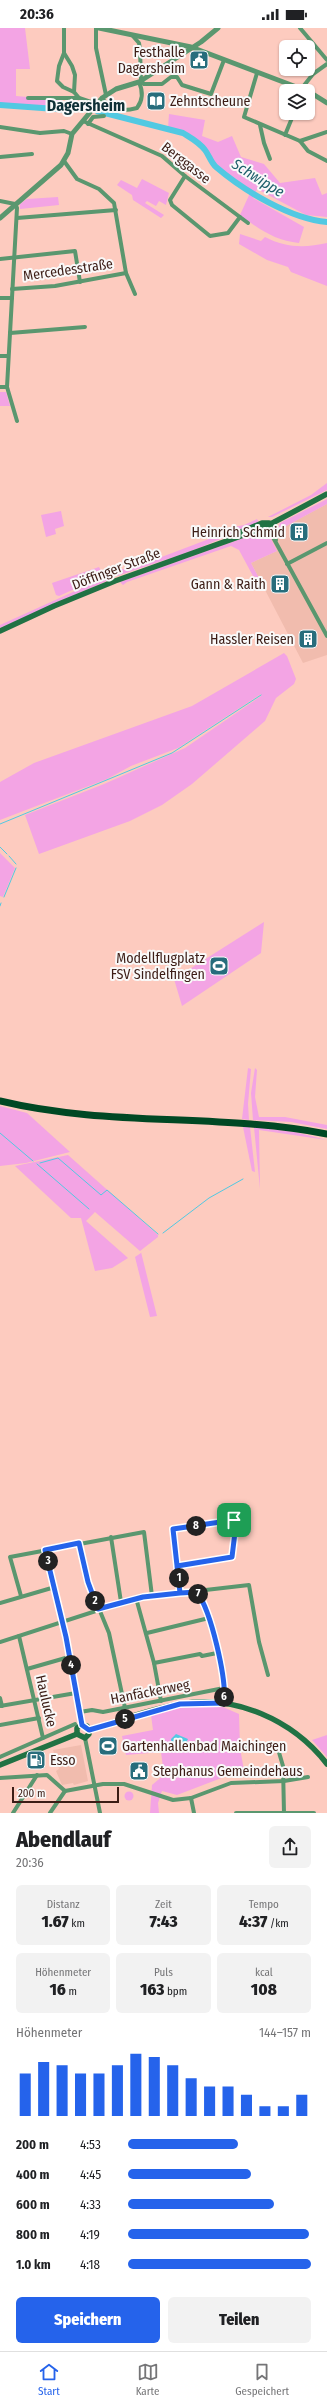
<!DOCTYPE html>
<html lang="de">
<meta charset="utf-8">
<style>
:root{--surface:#fff;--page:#f2f2f2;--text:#202124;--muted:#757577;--line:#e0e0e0;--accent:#2563eb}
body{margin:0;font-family:"Fira Sans Condensed",sans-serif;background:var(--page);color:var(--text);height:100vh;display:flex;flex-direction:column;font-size:15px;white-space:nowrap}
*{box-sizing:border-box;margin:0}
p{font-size:13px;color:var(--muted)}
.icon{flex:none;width:22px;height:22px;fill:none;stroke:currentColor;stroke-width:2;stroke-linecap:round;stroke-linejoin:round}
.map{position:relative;height:1785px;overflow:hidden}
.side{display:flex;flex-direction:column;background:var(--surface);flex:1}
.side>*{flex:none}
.fabs{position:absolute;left:279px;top:12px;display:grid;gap:8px}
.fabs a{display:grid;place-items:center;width:36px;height:36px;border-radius:6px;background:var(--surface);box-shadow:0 1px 3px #0004;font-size:20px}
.scale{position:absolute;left:12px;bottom:10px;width:107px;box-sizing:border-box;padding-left:4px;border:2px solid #3c1d16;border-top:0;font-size:11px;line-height:14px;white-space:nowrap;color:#3c1d16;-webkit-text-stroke:3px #f9f9f9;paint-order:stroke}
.pin{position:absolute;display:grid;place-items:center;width:34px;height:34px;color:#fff;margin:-17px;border-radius:8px;box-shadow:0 2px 6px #0006}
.km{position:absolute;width:20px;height:20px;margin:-10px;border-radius:50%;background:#222;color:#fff;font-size:11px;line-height:20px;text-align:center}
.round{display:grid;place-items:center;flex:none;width:42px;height:42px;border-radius:6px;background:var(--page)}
.overview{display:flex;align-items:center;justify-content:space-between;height:68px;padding:0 16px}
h1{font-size:22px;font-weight:800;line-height:30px}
.figures{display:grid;grid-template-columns:repeat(3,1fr);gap:6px;height:68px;padding:4px 16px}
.figures div{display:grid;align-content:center;border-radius:6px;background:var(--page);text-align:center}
.figures b{font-size:17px;font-weight:800}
.figures small{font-size:11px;font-weight:400}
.figures p{font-size:11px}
.chart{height:112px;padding:8px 16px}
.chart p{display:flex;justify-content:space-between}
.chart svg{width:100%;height:72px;margin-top:4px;stroke:var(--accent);stroke-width:6}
.primary-button{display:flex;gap:8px;margin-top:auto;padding:8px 16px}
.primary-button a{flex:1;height:46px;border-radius:6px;background:var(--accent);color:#fff;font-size:16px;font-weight:800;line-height:46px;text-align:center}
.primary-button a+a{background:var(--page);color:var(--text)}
ul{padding:0 16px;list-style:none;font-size:13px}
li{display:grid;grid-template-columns:64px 48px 1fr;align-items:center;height:30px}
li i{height:10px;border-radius:5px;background:var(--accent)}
.status{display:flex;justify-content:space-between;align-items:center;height:28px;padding:0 20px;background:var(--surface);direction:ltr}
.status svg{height:11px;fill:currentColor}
.tabs{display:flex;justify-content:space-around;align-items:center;height:56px;border-top:1px solid var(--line);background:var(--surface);font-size:11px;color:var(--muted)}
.tabs a{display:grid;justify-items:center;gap:2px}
.tabs .selected{color:var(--accent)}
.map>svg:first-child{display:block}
</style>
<div class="status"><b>20:36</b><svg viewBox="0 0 49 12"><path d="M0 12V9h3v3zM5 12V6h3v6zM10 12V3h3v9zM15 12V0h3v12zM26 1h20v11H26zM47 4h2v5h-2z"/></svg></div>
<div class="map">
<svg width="327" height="1785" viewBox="0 0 327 1785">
<rect width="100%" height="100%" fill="#fdcbbf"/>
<!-- built -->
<g fill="#f1bcae">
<path d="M327,476v151l-24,8 -52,-100 26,-12 -8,-16z"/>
<path d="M81,1717l7,36 -14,4 -1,-2 -11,2 -6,-14 3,-2 -6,-19z"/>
</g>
<!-- green -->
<g fill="#f3a4e4">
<path d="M0,0h25l5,41h-14v27l46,4 -1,12 -61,-6z"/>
<path d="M169,86l36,6 -3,16 16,6 14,-6 9,21 23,7 16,19 35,-5 7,17 5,-2v24l-21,-2 -49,-26 -4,9 51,29 -5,16c-24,-2 -40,-14 -59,-28l10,-22 -35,-24 -11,-20 -17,-17 -19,-4z"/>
<path d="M142,151l27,14 -3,12 -7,-4 -3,5 -9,-5 -2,2 19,12 -3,3 -28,-18 -1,-5 -15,-10 4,-5 16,8z"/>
<path d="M58,169l1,8 -39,4v-5l7,-5z"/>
<path d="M240,206l21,7 4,-4c21,11 40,11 62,6v43l-36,-14 -3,-5 -21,-7 -28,-16z"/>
<path d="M0,364h6l4,14h-10z"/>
<path d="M327,455v7l-55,27h-4l43,-22z"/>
<path d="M327,471v5l-50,27 3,-8z"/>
<path d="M61,483l3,15 -9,3 1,5 -10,3 -5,-22z"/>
<path d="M257,491l2,4 -70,29 -72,24 -3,-2 1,-5h15l79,-30 16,-10 19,-4z"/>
<path d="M260,504l8,1 9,18 -26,12 8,15 -6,-2 -14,-26 -8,-4 -104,36 -4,3 -3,-3z"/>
<path d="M99,539l3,6 -10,8 -33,15 -3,-1 -4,-12z"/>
<path d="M107,544l4,2 -2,6 -109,48v-3l95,-43z"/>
<path d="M284,625l3,3 9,23 -2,5 -18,14 -11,23 -73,63 -30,21 -32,16 -91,33 -14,-39 79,-31 81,-36 76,-52v-2l-83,54 -47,18 -24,13 -107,41v-38l34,-19 158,-57z"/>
<path d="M0,825l15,15 -12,29 -3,-1z"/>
<path d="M264,894l-3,31 -79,53 -8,-27z"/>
<path d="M248,1040l3,1 -3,35 1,16 -7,-1z"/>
<path d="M255,1040l2,2 -2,27 4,20h26l42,8v4l-36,-7 -38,-2 -2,-27z"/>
<path d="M0,1078l27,7 43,39 -44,11 -26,3z"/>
<path d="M243,1099h7l5,45 -3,-1z"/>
<path d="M254,1099l41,5 32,8 -68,-10 1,59z"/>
<path d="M68,1127l90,80v2l-18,14 -45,-39 -9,9 42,37 -16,10 -17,3 -14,-53h-10l-56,-52z"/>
<path d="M141,1225v-1l16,64 -7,1 -15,-60z"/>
<path d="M179,1678l44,1 16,7 1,34 5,28 -13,-2 -55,21 -15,-4 -4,12 1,10h-9l2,-28 12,-10 -3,-23 -35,3 -4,-19 31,-6 -2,-15z"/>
<path d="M327,1707v22l-15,-17z"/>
<circle cx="129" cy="1768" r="4.5"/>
</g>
<!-- water -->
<path fill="#52c9e2" d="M176,1706l12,5 -1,2 3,7 -6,2 -12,-4 -1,-7z"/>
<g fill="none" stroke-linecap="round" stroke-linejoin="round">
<!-- stream -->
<g stroke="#52c9e2" stroke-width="1">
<path d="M0,796l172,-71 89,-58"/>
<path d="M0,819l7,7"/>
<path d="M9,828l7,8"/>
<path d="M4,869l12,-29"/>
<path d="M0,878l1,-3"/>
<path d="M0,1105l33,28"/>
<path d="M40,1135l18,-5 43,37 6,-5 51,44"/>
<path d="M37,1136l52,45"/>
<path d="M163,1205l46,-35 34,-19"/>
</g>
<!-- river -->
<g stroke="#52c9e2" stroke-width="6">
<path d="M0,77l70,5"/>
<path d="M97,83l86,22c8,5 16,9 22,17 4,5 6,13 11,17 28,24 75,52 111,55"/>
</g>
<!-- minor -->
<g stroke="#5a976f" stroke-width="4">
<path d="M64,0v25l8,13 3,9 -1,17 5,6"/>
<path d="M96,0v20l10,47"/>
<path d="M300,0l27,32"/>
<path d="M132,7l7,8 1,6 1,32 3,3h18l9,-7h6l5,8 29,9 13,-34"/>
<path d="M64,25l-5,13 -2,15 6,6 11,5"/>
<path d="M257,45l-13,44 56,24 8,10 19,10"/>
<path d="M302,60l11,-14 14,-10"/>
<path d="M28,70h51l18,6"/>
<path d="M102,70c8,13 21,14 35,10 6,-8 6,-17 2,-26"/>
<path d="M83,93l79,35 23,20 63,47"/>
<path d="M88,96l5,-7 11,-1"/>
<path d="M260,97l4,18 6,16"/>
<path d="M0,99l40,6 24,-2 8,3"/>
<path d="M285,107l9,-22"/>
<path d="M300,113l27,-9"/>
<path d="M0,129l32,-3"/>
<path d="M64,133l13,18 22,10 15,14 12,70 9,21"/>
<path d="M185,148l-15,24 2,5 38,31 18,-3 12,-16"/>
<path d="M0,173l15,3 2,4 -10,179 10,34"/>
<path d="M17,190l99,-8"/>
<path d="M0,231l75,-8 5,31"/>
<path d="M12,261l43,-3 71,-13"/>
<path d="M0,270h12"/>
<path d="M10,305l75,-6"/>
<path d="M0,328h8"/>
<path d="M0,359h7"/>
<path d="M269,495v7l58,106"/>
<path d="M270,495l3,2 3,15"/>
<path d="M287,536l40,-21"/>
<path d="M230,1492l6,2 -4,35 -55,9 -4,-37z"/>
<path d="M111,1509l10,65"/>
<path d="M79,1515l9,39 21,51 16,75"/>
<path d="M45,1522l21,87 16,88"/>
<path d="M177,1538l3,27"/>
<path d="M197,1564c13,18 30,88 27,111"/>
<path d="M21,1568l-11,-39 134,-25 8,64"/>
<path d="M136,1570l18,65 7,38"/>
<path d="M0,1575l55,-16"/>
<path d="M147,1605l62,-15"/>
<path d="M19,1608l24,102"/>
<path d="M0,1614l136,-44 113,-13 10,57 9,33"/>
<path d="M154,1635l46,-9 2,2 15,-3"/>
<path d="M27,1641l42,-12"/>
<path d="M0,1670l2,8"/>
<path d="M0,1678l76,-13"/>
<path d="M80,1684l12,-2 11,2 121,-24"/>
<path d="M0,1697l39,-7"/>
<path d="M85,1710l15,75"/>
<path d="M243,1719l35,2 5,17 1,47"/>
<path d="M0,1729l75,-33"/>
<path d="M0,1750l47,-3 18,16 38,-7h21l49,16 18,-2 40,-15 53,-2 24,-4"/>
<path d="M191,1770l3,15"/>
<path d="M13,1785l24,-38"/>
<path d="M50,1785l15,-22"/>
<path d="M236,1785h78"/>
</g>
<!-- tertiary -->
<g stroke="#5a976f" stroke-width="5">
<path d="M99,0l92,19 116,44"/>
<path d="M308,63l19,12"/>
<path d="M0,190l61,-53 7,-12 4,-19 30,-36 14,-9 23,-7 62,-40 17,-14"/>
</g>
<!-- secondary -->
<g stroke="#217244" stroke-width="5.5">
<path d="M234,507l28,-12h7"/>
<path d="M0,603l54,-25 61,-25 148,-53 64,-34"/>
<path d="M89,1702c30,-9 60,-21 91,-26 55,-10 113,16 147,60"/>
<path d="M77,1706v-6l3,-2h7l2,4"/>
<path d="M77,1706l8,4 4,-4v-4"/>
<path d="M0,1737l77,-31"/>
</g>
<!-- trunk -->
<path stroke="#004824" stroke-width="7" d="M0,1073c107,26 219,12 327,33"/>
</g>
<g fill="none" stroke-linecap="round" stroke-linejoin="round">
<defs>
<path id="route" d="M234,1492l2,4 -4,33 -55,9 3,27 -37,4 -45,12 -10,-27 -9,-39 -34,7 21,87 16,88 7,5 91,-26 44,-1c3,-24 -13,-92 -27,-111l-17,1 -7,-64 61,-9"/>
</defs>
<!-- route casing -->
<use href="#route" stroke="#fff" stroke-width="8"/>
<!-- route -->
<use href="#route" stroke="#2563eb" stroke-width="5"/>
</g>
<!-- icons -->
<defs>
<symbol id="civic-square" viewBox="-11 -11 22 22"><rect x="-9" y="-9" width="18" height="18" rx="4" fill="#276d7c" stroke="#f9f9f9"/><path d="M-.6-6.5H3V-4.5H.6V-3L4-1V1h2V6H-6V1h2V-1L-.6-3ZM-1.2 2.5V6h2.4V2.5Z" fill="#fff"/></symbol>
<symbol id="library-square" viewBox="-11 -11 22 22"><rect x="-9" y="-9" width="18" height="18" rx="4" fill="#276d7c" stroke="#f9f9f9"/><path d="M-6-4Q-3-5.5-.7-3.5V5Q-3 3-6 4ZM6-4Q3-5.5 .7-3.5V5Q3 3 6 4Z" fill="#fff"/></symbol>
<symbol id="building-square" viewBox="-11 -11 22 22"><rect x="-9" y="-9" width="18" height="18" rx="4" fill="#276d7c" stroke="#f9f9f9"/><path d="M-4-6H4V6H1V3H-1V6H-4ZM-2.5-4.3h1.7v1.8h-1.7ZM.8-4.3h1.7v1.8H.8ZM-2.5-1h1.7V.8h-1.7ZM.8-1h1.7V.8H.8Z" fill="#fff"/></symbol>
<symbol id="stadium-square" viewBox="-11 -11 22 22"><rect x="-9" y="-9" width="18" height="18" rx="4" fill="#276d7c" stroke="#f9f9f9"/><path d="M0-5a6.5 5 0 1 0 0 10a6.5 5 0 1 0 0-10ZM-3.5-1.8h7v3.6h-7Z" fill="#fff"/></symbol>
<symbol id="fuel-square" viewBox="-11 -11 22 22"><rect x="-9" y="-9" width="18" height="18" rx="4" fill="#276d7c" stroke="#f9f9f9"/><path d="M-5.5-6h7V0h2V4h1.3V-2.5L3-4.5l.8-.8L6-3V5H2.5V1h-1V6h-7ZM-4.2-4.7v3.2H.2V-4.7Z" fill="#fff"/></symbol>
</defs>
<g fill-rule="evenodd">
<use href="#civic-square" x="188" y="21" width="22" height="22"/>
<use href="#library-square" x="145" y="62" width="22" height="22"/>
<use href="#building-square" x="288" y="493" width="22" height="22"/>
<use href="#building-square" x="269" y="545" width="22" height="22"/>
<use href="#building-square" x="297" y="600" width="22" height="22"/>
<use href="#stadium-square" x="208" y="927" width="22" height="22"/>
<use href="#stadium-square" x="97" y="1707" width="22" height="22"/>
<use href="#fuel-square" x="25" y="1721" width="22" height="22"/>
<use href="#civic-square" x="128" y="1732" width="22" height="22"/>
</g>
<g text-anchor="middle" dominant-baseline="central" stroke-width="4" stroke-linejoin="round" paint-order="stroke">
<!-- poi labels -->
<g font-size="14" fill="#3c1d16" stroke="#f9f9f9" text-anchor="end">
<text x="185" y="24">Festhalle<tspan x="185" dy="16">Dagersheim</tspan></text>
<text x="170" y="73" text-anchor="start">Zehntscheune</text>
<text x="285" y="504">Heinrich Schmid</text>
<text x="266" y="556">Gann &amp; Raith</text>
<text x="294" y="611">Hassler Reisen</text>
<text x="205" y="930">Modellflugplatz<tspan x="205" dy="16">FSV Sindelfingen</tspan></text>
<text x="122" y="1718" text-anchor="start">Gartenhallenbad Maichingen</text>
<text x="50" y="1732" text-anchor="start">Esso</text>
<text x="153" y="1743" text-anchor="start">Stephanus Gemeindehaus</text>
</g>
<!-- street labels -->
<g font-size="14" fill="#3c1d16" stroke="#f9f9f9">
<text transform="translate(186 135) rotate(38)">Berggasse</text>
<text transform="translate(68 242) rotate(-8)">Mercedesstraße</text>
<text transform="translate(116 541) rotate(-21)">Döffinger Straße</text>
<text transform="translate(150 1664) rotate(-11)">Hanfäckerweg</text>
<text transform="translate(46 1673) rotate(77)">Haulucke</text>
</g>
<!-- water labels -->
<g font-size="15" font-style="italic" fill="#1e5f6c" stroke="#f9f9f9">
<text transform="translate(258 150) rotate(32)">Schwippe</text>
</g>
<!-- quarter labels -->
<g font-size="16" font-weight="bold" fill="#0e2f36" stroke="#f9f9f9">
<text x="86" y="77">Dagersheim</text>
</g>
</g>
</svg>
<div class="fabs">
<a><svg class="icon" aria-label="locate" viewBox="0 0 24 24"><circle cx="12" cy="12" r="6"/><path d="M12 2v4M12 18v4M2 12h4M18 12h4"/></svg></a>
<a><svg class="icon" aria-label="layers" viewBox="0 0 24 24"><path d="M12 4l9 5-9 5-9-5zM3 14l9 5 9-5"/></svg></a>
</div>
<div class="scale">200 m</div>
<div class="pin" style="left:234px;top:1492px;background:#1e9e55"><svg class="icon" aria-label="arrive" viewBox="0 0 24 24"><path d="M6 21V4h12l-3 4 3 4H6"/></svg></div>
<b class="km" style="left:179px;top:1550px">1</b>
<b class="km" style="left:95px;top:1573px">2</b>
<b class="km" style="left:48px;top:1533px">3</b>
<b class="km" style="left:71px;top:1637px">4</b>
<b class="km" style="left:125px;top:1691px">5</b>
<b class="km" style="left:224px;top:1669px">6</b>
<b class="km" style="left:198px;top:1566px">7</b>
<b class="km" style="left:196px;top:1498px">8</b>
</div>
<section class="side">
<div class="overview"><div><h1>Abendlauf</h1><p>20:36</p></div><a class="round"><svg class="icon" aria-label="share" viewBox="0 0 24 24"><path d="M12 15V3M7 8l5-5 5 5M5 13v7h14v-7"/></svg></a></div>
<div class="figures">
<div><p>Distanz</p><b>1.67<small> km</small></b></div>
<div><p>Zeit</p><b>7:43</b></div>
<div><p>Tempo</p><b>4:37<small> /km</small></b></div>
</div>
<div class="figures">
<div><p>Höhenmeter</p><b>16<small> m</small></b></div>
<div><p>Puls</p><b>163<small> bpm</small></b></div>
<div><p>kcal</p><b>108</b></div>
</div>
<div class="chart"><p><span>Höhenmeter</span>144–157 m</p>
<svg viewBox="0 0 160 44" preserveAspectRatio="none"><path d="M5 44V18M15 44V11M25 44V13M35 44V18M45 44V18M55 44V13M65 44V6M75 44V8M85 44V13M95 44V21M105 44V26M115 44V26M125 44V31M135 44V38M145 44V38M155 44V31"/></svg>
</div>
<ul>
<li><b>200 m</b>4:53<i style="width:60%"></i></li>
<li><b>400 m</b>4:45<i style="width:67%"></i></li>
<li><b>600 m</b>4:33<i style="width:80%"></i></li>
<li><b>800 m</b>4:19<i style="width:99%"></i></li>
<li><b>1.0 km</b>4:18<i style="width:100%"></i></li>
</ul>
<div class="primary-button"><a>Speichern</a><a>Teilen</a></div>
</section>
<nav class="tabs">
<a class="selected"><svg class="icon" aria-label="home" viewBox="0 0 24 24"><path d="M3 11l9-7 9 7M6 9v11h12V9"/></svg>Start</a>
<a><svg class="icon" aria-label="map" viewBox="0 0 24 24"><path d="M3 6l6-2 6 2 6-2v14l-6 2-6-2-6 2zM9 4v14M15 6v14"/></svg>Karte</a>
<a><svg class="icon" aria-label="saved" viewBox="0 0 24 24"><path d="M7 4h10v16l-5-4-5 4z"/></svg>Gespeichert</a>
</nav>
